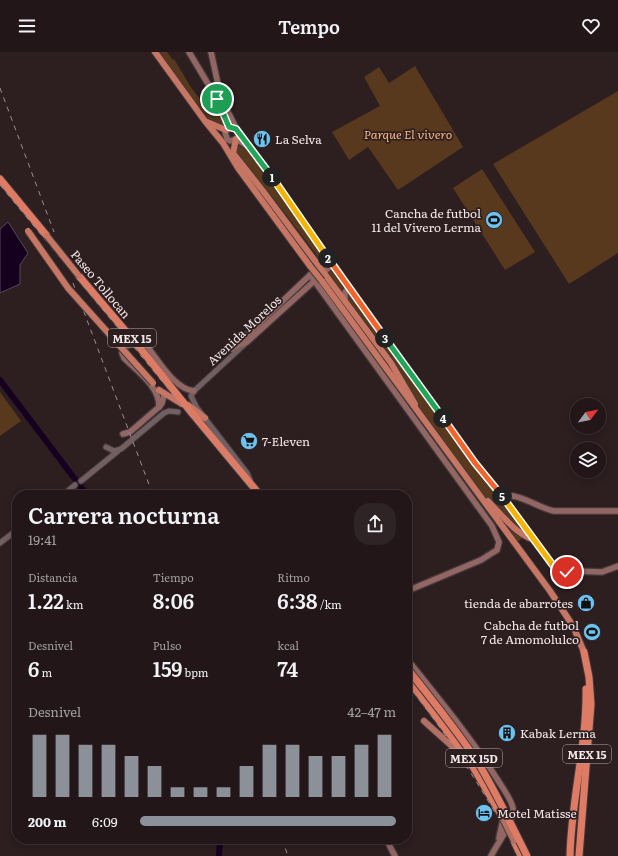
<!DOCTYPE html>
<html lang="es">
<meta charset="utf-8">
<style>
:root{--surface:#221618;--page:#2e2325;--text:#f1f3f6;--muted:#a29fa2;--line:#3f3537;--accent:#8c9099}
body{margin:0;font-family:Literata,serif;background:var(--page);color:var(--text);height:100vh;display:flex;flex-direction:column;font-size:15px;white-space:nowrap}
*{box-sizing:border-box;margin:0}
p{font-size:13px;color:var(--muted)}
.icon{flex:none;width:22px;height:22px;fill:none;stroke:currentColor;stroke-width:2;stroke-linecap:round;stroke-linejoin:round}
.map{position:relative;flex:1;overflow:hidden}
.sheet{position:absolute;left:12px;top:438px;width:400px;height:354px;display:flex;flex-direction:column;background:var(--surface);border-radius:16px;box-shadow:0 2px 10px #0003,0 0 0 1px var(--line)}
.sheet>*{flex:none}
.needle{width:26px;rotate:58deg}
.controls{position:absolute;left:570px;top:346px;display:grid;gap:8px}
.controls a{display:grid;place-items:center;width:36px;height:36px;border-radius:50%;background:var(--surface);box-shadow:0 2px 10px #0003,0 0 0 1px var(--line);font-size:20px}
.pin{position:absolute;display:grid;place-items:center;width:34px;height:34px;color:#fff;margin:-17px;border:2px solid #fff;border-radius:50%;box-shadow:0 1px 4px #0007}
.km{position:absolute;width:20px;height:20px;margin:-10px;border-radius:50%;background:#222;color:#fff;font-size:11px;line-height:20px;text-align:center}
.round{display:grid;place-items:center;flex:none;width:42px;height:42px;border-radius:16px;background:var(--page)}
.overview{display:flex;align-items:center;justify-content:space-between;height:68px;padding:0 16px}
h1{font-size:22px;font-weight:600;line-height:30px}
.metrics{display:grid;grid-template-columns:repeat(3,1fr);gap:6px;height:68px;padding:4px 16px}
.metrics div{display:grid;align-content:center}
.metrics b{font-size:20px;font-weight:600}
.metrics small{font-size:11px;font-weight:400}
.metrics p{font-size:11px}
.chart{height:112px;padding:8px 16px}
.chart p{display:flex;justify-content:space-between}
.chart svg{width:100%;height:72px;margin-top:4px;stroke:var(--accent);stroke-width:6}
ul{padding:0 16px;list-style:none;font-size:13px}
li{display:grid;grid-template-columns:64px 48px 1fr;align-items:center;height:30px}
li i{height:10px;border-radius:5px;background:var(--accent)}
header{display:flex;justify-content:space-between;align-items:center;height:52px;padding:0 16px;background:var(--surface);font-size:18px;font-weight:600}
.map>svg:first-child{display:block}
</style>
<header><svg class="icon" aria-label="menu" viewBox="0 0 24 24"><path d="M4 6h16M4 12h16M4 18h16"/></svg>Tempo<svg class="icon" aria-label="heart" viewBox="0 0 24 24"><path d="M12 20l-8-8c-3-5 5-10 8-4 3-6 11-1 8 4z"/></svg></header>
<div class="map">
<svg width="618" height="804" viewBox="0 0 618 804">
<rect width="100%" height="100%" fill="#2d1e20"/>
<!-- green -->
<g fill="#58391e">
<path d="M159,0h8l6,8 1,-1 18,30 19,23 6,-4 8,13 -1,4 -2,2 -10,-3z"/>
<path d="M415,14l48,81 -65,43 -30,-43 -19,13 -17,-28 48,-26 -16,-29 15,-10 10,16z"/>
<path d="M618,39v162l-49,31 -76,-120z"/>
<path d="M236,94l14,1 79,111 -10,9 -3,-13 -49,-64 -28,-30 -4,-11z"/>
<path d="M482,117l53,83 -30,18 -52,-82z"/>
<path d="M333,217l191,263 -2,6 -3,3 -4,-1 -40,-51 -52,-75 -23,-40 -73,-100z"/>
<path d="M0,340l21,29 -21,15z"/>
<path d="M592,571l9,13 -8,5 -9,-12z"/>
</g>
<!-- water -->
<path fill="#160020" stroke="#59465d" d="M8,170l20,31 -8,12v19l-20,9v-64z"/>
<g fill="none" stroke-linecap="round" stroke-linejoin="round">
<!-- river -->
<g stroke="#160020" stroke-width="6">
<path d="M0,328l87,115"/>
<path d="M219,804l1,-17"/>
</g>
<!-- secondary-tunnel -->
<path stroke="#4b3c3e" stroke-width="5.5" stroke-dasharray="5.5 3" stroke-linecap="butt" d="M125,297l12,-9"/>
<defs>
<g id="tertiary">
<path d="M246,291l-52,48 -3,5 6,12 50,65 3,7"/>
<path d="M106,395l8,4 7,-2 43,-36 5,-2 9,1"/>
<path d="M81,429l37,-30"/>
<path d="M63,443l12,-10"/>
<path d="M0,491l17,-13"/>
</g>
<g id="secondary">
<path d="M189,0l28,47 12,28"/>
<path d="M211,0l10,46 15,30 239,335 27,34 58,78 13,-4 29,1 16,-6"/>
<path d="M229,76l-4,4 2,7 3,2 6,-2 12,7"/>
<path d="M310,223l182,251 7,16 -2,8 -16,10 -74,31"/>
<path d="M345,248v-8l2,-2 5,1"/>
<path d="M137,288l6,1c13,15 30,48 51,50"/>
<path d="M236,294l11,-4 86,-78"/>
<path d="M125,297l-3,4 2,5c13,13 36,29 35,49"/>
<path d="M232,297l96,-91"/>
<path d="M123,382l7,-2 29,-25 3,-4 2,-8"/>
<path d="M502,445c15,-6 36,11 52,14h64"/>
<path d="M407,607c32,40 65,80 92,123 4,6 14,21 14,27 1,13 -16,35 -22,47"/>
<path d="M499,786l4,-19"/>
<path d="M386,787l9,17"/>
</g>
<path id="primary" d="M424,669l40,36"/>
<g id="trunk">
<path d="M155,0l50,69 18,22 15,25 72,98"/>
<path d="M207,70l19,8"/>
<path d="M236,87l-3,14 30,38 128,172 24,41"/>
<path d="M322,229l228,310 23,35 11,26"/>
<path d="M159,338l23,14"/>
<path d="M188,353l17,13"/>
<path d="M488,449c13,13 27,32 44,38"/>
</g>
<g id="motorway">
<path d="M0,127l47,57"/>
<path d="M79,224l61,72 51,64 69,83"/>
<path d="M407,626l62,82 31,53"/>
<path d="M514,789l7,15"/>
<path d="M570,804c1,-56 17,-111 16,-167"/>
<path d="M579,804l12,-152 -2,-27 -5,-25"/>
</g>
</defs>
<!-- tertiary casing -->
<use href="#tertiary" stroke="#45393b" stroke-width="7"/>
<!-- secondary casing -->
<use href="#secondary" stroke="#45393b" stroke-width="8"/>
<!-- primary casing -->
<use href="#primary" stroke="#45393b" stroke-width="8"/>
<!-- trunk casing -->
<use href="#trunk" stroke="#45393b" stroke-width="8"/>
<!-- motorway casing -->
<use href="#motorway" stroke="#45393b" stroke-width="9"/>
<!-- tertiary -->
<use href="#tertiary" stroke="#725f62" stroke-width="5"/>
<!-- secondary -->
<use href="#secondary" stroke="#926763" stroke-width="5.5"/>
<!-- primary -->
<use href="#primary" stroke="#b27063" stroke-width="6"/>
<!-- trunk -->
<use href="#trunk" stroke="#c87664" stroke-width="6"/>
<!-- motorway -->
<use href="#motorway" stroke="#dd7b64" stroke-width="7"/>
<!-- rail -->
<g stroke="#9a8e8f" stroke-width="1" stroke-dasharray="5 5" stroke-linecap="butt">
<path d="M0,36l54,144"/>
<path d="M0,133l256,310"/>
<path d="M73,231l80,212"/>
<path d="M407,632c43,54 80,111 112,172"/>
<path d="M282,787l6,17"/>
</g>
<defs>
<path id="primary-bridge" d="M500,761l14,28"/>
<g id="trunk-bridge">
<path d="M28,179l40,57 85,95"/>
<path d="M47,184l32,40"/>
<path d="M310,214l12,15"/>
</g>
<path id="motorway-bridge" d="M407,616c24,31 49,61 70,93 19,31 34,63 50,95"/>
</defs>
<!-- primary-bridge casing -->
<use href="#primary-bridge" stroke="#45393b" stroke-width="8" stroke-linecap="butt"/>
<!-- trunk-bridge casing -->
<use href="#trunk-bridge" stroke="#45393b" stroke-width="8" stroke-linecap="butt"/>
<!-- motorway-bridge casing -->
<use href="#motorway-bridge" stroke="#45393b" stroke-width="9" stroke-linecap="butt"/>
<!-- primary-bridge -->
<use href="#primary-bridge" stroke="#b27063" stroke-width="6"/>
<!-- trunk-bridge -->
<use href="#trunk-bridge" stroke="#c87664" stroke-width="6"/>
<!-- motorway-bridge -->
<use href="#motorway-bridge" stroke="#dd7b64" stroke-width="7"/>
</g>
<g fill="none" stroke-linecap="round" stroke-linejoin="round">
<defs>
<path id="split-1" d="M217,47l12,28 7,2 36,48"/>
<path id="split-2" d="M272,125l56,81"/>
<path id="split-3" d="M328,206l57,80"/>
<path id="split-4" d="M385,286l58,80"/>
<path id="split-5" d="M443,366l32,45 27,33"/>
<path id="split-6" d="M502,444l58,79 7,-3"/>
</defs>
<!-- split-1 casing -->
<use href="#split-1" stroke="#fff" stroke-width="8"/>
<!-- split-2 casing -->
<use href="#split-2" stroke="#fff" stroke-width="8"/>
<!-- split-3 casing -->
<use href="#split-3" stroke="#fff" stroke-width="8"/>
<!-- split-4 casing -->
<use href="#split-4" stroke="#fff" stroke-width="8"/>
<!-- split-5 casing -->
<use href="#split-5" stroke="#fff" stroke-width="8"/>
<!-- split-6 casing -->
<use href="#split-6" stroke="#fff" stroke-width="8"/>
<!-- split-1 -->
<use href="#split-1" stroke="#22a559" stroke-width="5"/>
<!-- split-2 -->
<use href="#split-2" stroke="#f5b400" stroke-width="5"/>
<!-- split-3 -->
<use href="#split-3" stroke="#f0652b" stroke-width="5"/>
<!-- split-4 -->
<use href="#split-4" stroke="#22a559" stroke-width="5"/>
<!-- split-5 -->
<use href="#split-5" stroke="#f0652b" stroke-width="5"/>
<!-- split-6 -->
<use href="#split-6" stroke="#f5b400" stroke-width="5"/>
</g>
<!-- icons -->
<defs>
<symbol id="restaurant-disc" viewBox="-11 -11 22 22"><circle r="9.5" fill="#6cc3f2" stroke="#2d1e20"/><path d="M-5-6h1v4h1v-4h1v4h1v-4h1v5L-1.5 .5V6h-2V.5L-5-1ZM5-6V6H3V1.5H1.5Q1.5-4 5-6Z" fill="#111"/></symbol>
<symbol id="stadium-disc" viewBox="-11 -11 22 22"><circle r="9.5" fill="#6cc3f2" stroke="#2d1e20"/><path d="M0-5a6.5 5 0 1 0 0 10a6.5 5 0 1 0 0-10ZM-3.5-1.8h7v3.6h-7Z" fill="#111"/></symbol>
<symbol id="supermarket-disc" viewBox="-11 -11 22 22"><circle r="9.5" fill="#6cc3f2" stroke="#2d1e20"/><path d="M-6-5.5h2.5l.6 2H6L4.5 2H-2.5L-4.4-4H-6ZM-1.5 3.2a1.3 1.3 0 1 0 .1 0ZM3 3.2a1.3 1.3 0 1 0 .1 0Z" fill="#111"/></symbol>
<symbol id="shop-disc" viewBox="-11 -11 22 22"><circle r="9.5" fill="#6cc3f2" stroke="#2d1e20"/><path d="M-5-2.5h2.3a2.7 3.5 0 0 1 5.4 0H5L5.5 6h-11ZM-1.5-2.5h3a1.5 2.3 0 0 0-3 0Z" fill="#111"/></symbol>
<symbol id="building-disc" viewBox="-11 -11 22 22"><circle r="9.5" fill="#6cc3f2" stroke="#2d1e20"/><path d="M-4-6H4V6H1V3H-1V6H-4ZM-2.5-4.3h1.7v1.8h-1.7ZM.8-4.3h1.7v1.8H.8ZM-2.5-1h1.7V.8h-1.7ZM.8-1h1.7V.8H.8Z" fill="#111"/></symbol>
<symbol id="hotel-disc" viewBox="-11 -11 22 22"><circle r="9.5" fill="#6cc3f2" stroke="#2d1e20"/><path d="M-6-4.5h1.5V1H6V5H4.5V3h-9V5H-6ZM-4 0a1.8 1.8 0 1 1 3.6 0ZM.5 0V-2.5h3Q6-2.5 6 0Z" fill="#111"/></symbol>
</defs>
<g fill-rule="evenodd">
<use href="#restaurant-disc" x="252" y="77" width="20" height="20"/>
<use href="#stadium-disc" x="484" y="158" width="20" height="20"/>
<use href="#supermarket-disc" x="239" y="379" width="20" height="20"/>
<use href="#shop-disc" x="576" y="541" width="20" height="20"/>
<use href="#stadium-disc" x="582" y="570" width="20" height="20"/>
<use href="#building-disc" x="497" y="671" width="20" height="20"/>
<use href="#hotel-disc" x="474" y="751" width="20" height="20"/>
</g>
<g text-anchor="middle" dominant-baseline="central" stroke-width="3.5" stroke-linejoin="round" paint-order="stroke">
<!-- shield labels -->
<g fill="#2d1e20" stroke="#b8acad" stroke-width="1">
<rect x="108" y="277" width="48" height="18" rx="3"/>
<rect x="563" y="693" width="48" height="18" rx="3"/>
<rect x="446" y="697" width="56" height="18" rx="3"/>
</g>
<g font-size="11" font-weight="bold" fill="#f4e9ea">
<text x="132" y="286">MEX 15</text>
<text x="587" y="702">MEX 15</text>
<text x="474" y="706">MEX 15D</text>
</g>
<!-- park labels -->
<g font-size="12" font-style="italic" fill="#f8b882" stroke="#2d1e20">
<text x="408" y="82">Parque El vivero</text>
</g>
<!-- poi labels -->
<g font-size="12" fill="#f4e9ea" stroke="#2d1e20" text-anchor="start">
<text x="275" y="87">La Selva</text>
<text x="481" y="161" text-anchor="end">Cancha de futbol<tspan x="481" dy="14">11 del Vivero Lerma</tspan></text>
<text x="262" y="389">7-Eleven</text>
<text x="573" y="551" text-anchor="end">tienda de abarrotes</text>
<text x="579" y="573" text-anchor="end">Cabcha de futbol<tspan x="579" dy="14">7 de Amomolulco</tspan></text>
<text x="520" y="681">Kabak Lerma</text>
<text x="497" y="761">Motel Matisse</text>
</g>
<!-- street labels -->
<g font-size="12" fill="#f4e9ea" stroke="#2d1e20">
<text transform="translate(101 232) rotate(50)">Paseo Tollocan</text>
<text transform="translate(244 278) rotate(-43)">Avenida Morelos</text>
</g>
</g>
</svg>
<div class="controls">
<a><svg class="needle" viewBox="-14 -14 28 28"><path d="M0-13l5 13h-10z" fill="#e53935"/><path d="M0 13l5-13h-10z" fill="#a29fa2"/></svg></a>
<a><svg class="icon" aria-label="layers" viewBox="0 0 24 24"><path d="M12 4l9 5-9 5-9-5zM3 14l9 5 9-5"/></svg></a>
</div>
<div class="pin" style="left:217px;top:47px;background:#1e9e55"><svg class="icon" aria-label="arrive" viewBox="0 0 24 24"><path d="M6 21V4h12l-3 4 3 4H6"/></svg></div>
<div class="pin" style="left:567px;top:520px;background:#d93025"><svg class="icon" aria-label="check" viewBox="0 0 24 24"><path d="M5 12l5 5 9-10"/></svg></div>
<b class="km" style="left:272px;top:125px">1</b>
<b class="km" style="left:328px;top:206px">2</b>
<b class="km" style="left:385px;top:286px">3</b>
<b class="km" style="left:443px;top:366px">4</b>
<b class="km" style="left:502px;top:444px">5</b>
<section class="sheet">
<div class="overview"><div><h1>Carrera nocturna</h1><p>19:41</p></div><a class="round"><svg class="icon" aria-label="share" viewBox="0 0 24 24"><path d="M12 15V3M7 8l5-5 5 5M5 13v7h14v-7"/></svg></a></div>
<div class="metrics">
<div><p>Distancia</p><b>1.22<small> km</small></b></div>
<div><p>Tiempo</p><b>8:06</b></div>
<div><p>Ritmo</p><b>6:38<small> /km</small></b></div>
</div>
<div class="metrics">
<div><p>Desnivel</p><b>6<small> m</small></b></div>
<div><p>Pulso</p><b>159<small> bpm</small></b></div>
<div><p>kcal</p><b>74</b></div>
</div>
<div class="chart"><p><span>Desnivel</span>42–47 m</p>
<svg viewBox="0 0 160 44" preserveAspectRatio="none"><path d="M5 44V6M15 44V6M25 44V12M35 44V12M45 44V19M55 44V25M65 44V38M75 44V38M85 44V38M95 44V25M105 44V12M115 44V12M125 44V19M135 44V19M145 44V12M155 44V6"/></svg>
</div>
<ul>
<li><b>200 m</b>6:09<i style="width:100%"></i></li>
</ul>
</section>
</div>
